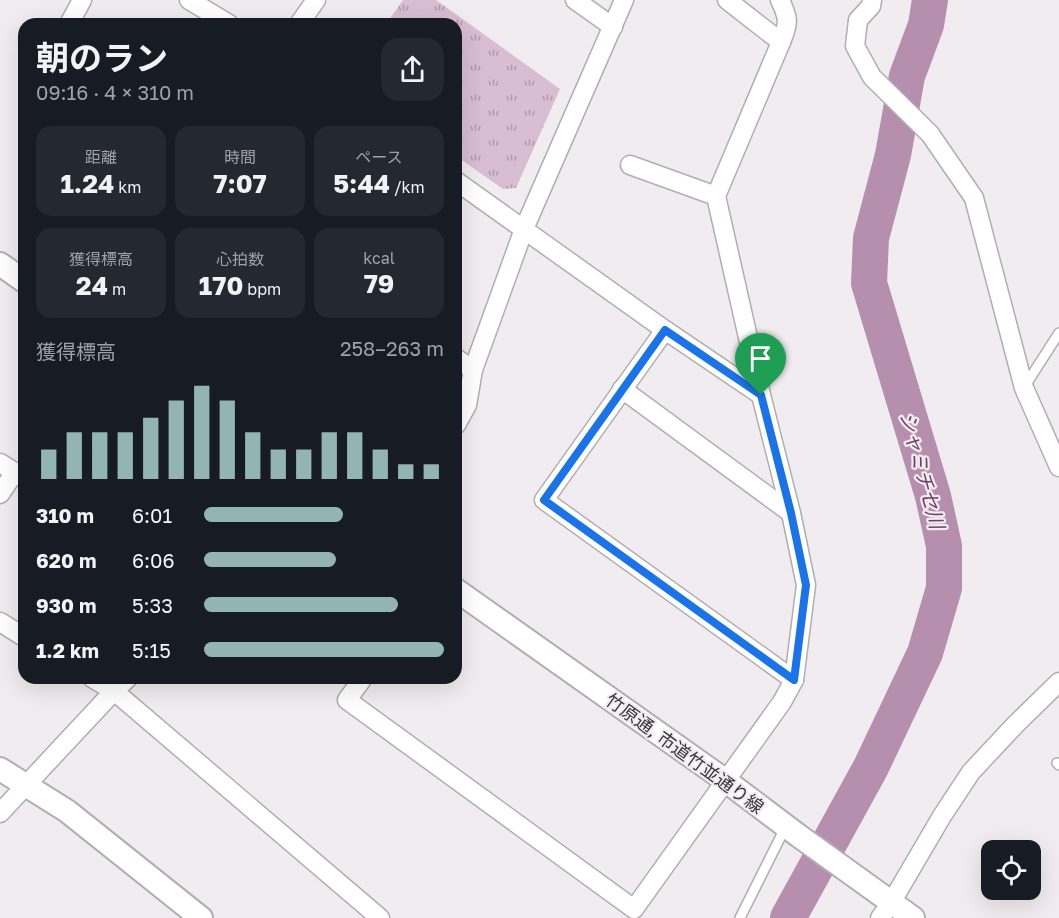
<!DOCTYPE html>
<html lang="ja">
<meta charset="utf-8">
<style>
:root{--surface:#171b24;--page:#242831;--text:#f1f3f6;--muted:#9ea1a6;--accent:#92b4b2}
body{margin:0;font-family:"Golos Text","Noto Sans JP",sans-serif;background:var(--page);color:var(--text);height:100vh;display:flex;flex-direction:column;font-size:22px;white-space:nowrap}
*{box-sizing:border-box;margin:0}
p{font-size:20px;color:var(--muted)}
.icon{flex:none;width:33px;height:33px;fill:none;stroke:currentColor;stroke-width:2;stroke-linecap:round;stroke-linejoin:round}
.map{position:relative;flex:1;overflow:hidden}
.side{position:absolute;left:18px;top:18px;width:444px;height:666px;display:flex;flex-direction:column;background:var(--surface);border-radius:18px;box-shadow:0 6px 24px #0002}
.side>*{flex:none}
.controls{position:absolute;left:981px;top:840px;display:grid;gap:12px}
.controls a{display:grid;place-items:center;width:60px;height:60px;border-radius:12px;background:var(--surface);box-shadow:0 6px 24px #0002;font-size:30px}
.pin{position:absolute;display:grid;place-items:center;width:51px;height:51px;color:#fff;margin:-62px -26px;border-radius:50% 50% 50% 0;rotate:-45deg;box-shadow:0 0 6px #0007}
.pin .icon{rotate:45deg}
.round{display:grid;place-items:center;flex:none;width:63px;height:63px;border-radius:18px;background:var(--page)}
.headline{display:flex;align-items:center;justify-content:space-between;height:102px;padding:0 18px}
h1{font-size:33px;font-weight:700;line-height:45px}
.stats{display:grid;grid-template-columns:repeat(3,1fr);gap:9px;height:102px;padding:6px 18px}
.stats div{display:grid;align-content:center;border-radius:15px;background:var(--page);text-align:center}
.stats b{font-size:26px;font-weight:700}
.stats small{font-size:16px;font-weight:400}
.stats p{font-size:16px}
.chart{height:168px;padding:12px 18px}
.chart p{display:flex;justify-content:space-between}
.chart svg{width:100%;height:108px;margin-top:6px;stroke:var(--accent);stroke-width:6}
ul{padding:0 18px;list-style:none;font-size:20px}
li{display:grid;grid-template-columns:96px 72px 1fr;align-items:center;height:45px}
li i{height:15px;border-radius:8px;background:var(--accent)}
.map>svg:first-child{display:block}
</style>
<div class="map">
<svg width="1059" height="918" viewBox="0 0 1059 918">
<defs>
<pattern id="grass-tufts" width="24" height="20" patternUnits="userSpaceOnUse" patternTransform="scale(1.5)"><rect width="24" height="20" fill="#d9bdd3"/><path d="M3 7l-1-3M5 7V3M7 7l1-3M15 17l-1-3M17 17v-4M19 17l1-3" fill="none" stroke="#b19aac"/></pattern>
</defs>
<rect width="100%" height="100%" fill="#f0ecef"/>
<!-- grass -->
<path fill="url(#grass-tufts)" d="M403,0h33l124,89 -44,99 -13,1 -47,-33v-132h-70z"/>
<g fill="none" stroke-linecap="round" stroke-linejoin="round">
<!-- river -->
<path stroke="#b68faf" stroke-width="36" d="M788,918l83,-151 54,-114 19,-65v-42l-11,-50 -64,-213 2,-45 22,-83 14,-79 19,-51 4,-25"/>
<defs>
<g id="service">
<path d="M1025,386l34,-53"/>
<path d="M1057,763l2,2"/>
<path d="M740,918l46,-92"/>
</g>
<g id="minor">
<path d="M189,0l40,24"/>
<path d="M575,0l38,27"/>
<path d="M780,0c9,19 9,23 1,42"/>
<path d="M872,0l-1,6 -13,14 -3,26 17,31 58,57 44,64 50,190 35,79"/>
<path d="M69,24l13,-24"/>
<path d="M299,24l17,-24"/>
<path d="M630,165l86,31"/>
<path d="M456,181l209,149 96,65"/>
<path d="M665,330l-121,170 250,180"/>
<path d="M456,358l17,12"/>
<path d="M622,389l169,124"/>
<path d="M456,425l11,-20 6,-35 51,-141 100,-229"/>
<path d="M0,463l24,15"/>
<path d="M0,494l15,-22"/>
<path d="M0,622l24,15"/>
<path d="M92,678l22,13 266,227"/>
<path d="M363,678l-16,22 287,209 148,-207 12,-22 12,-95 -15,-72 -30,-118 -45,-199 65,-154 -54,-42"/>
<path d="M0,813l114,-122 14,-13"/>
<path d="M880,918l11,-15 51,-87 29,-44 45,-48 43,-42"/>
</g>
<g id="tertiary">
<path d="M0,264l24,17"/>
<path d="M456,590l270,191 73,55 114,82"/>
<path d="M0,769l67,42 134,107"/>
</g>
</defs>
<!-- service casing -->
<use href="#service" stroke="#b1aeb0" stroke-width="12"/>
<!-- minor casing -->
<use href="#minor" stroke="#b1aeb0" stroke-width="21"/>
<!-- tertiary casing -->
<use href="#tertiary" stroke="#b1aeb0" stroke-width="26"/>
<!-- service -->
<use href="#service" stroke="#fff" stroke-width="9"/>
<!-- minor -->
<use href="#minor" stroke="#fff" stroke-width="18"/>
<!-- tertiary -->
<use href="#tertiary" stroke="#fff" stroke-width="22"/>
</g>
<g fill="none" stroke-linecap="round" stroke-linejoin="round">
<defs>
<path id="route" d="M665,330l96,65 30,118 15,72 -12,95 -250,-180z"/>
</defs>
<!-- route casing -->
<use href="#route" stroke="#fff" stroke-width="12"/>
<!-- route -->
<use href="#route" stroke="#1a73e8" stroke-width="8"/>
</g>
<g text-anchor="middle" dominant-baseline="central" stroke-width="4.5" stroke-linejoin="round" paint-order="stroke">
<!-- street labels -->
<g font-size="18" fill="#363536" stroke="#f0ecef">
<text transform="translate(685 753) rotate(36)">竹原通, 市道竹並通り線</text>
</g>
<!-- water labels -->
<g font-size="20" font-style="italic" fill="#723f6a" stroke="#f0ecef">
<text transform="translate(923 470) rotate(75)">シャミチセ川</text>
</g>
</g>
</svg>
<div class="controls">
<a><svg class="icon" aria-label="locate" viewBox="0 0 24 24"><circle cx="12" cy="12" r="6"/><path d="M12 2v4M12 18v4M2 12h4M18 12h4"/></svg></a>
</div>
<div class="pin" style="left:761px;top:395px;background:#1e9e55"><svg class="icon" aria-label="arrive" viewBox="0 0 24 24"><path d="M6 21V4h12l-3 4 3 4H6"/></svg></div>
<section class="side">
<div class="headline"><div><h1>朝のラン</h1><p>09:16 · 4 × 310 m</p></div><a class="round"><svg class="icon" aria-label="share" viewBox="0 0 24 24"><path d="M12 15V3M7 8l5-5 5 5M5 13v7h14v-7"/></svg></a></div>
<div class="stats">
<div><p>距離</p><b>1.24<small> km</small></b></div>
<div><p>時間</p><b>7:07</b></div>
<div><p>ペース</p><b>5:44<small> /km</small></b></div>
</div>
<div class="stats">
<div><p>獲得標高</p><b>24<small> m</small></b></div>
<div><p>心拍数</p><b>170<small> bpm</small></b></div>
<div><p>kcal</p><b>79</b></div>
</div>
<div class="chart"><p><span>獲得標高</span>258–263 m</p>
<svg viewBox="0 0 160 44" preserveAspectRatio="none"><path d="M5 44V32M15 44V25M25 44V25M35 44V25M45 44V19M55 44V12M65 44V6M75 44V12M85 44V25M95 44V32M105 44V32M115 44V25M125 44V25M135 44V32M145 44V38M155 44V38"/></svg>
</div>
<ul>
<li><b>310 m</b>6:01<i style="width:58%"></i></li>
<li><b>620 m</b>6:06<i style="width:55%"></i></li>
<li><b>930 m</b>5:33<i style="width:81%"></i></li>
<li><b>1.2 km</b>5:15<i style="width:100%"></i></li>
</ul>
</section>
</div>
